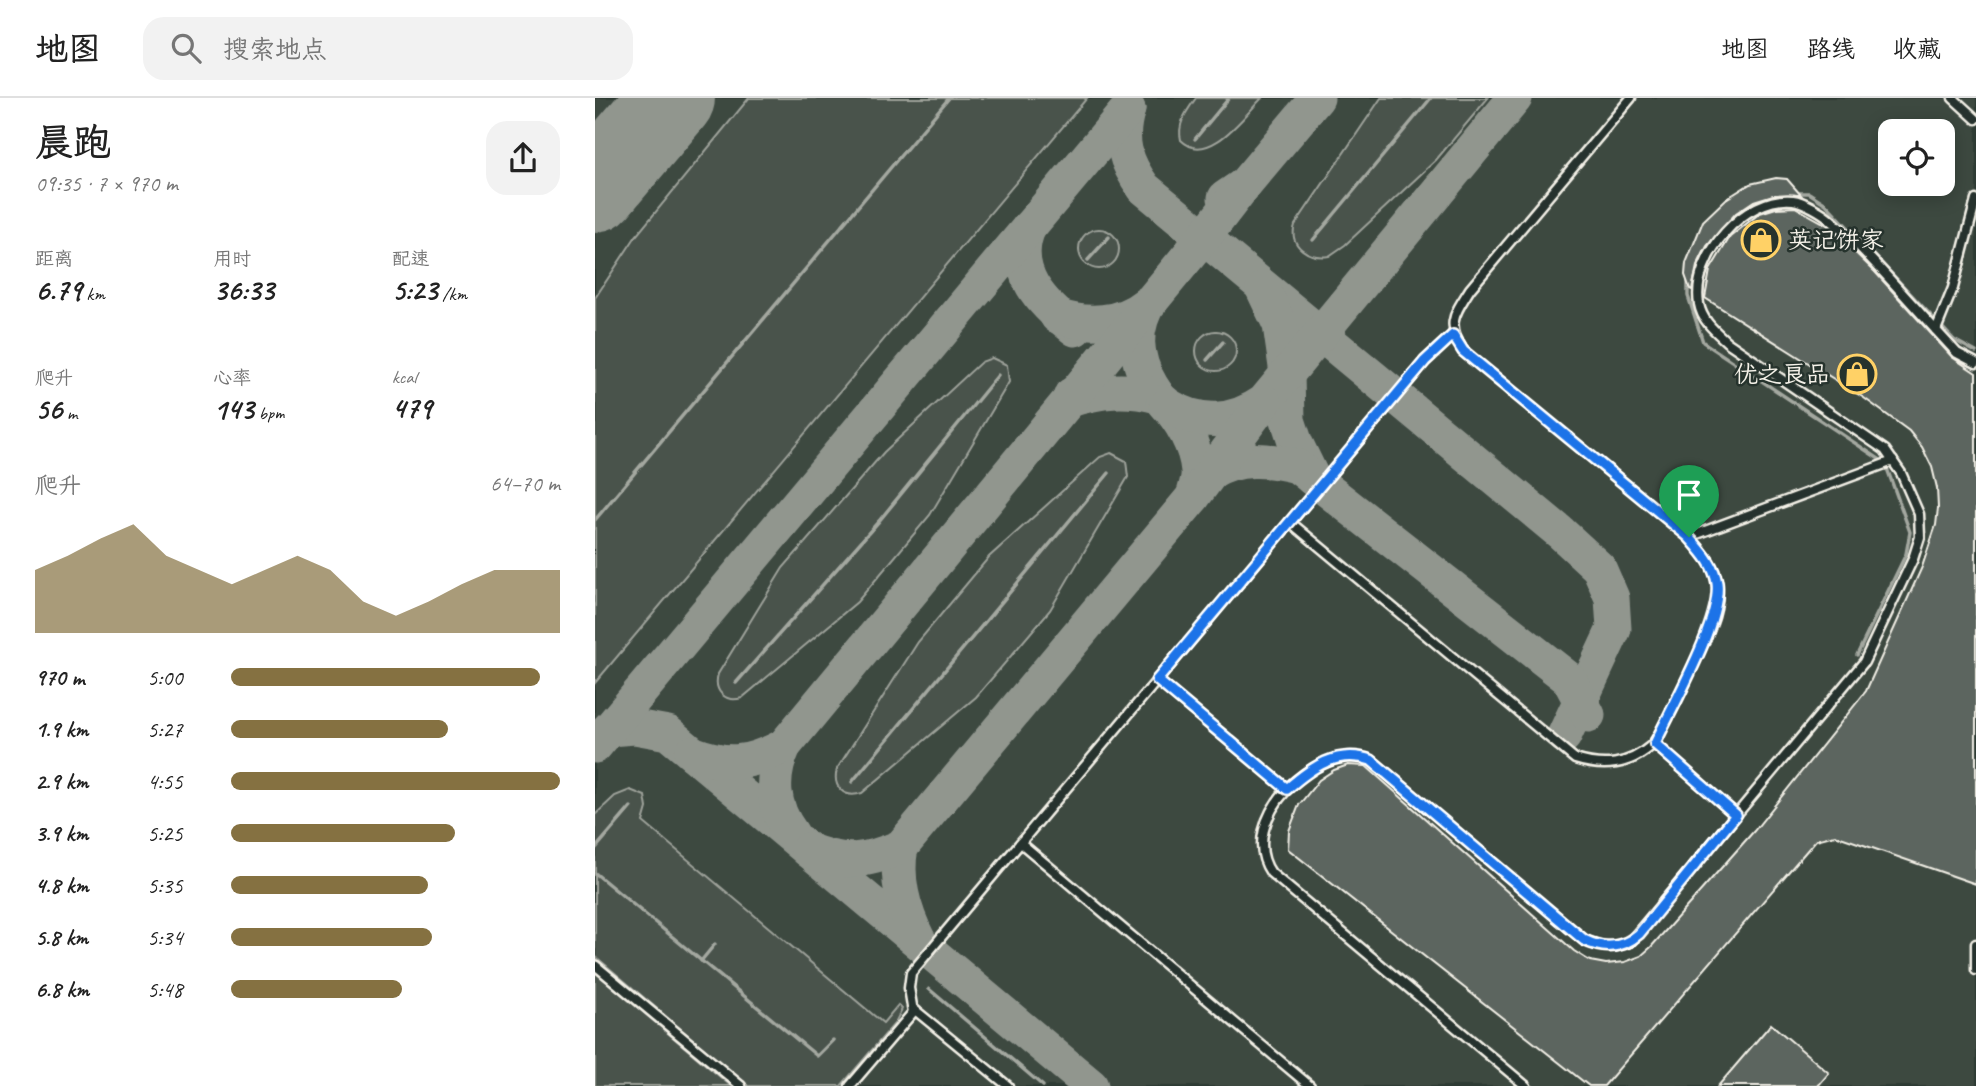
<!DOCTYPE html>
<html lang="zh">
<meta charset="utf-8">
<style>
:root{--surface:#fff;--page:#f2f2f2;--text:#222;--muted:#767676;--line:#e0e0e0;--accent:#857141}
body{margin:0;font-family:Caveat,"LXGW WenKai TC",sans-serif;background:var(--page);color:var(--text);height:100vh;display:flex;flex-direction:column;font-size:26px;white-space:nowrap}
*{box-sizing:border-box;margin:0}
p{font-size:23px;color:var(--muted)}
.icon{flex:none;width:38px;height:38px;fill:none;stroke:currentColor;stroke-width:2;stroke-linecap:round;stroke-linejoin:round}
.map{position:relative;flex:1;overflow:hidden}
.sheet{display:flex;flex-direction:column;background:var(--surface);width:595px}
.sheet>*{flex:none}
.buttons{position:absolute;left:1283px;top:21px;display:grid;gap:14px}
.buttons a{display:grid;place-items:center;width:77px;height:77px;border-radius:14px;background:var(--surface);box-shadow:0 4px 18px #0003;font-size:35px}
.pin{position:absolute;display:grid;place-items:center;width:60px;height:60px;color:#fff;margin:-72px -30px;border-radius:50% 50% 50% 0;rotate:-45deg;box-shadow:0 0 7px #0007}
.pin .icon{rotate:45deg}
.round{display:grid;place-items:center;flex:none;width:74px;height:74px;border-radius:21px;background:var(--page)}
.head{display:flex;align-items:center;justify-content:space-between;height:119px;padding:0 35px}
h1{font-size:38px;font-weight:700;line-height:52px}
.metrics{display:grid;grid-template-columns:repeat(3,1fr);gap:10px;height:119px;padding:7px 35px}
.metrics div{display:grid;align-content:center}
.metrics b{font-size:30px;font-weight:700}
.metrics small{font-size:19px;font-weight:400}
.metrics p{font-size:19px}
.chart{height:196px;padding:14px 35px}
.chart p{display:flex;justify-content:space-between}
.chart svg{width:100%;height:126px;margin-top:7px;fill:var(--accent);opacity:.7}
ul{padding:0 35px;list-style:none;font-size:23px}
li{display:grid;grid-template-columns:112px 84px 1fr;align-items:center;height:52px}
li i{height:18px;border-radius:9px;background:var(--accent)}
header{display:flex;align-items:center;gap:42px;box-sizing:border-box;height:98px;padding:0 35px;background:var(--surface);border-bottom:2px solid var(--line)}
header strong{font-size:33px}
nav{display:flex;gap:38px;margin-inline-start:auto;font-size:24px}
.search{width:490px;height:63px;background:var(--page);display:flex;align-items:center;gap:18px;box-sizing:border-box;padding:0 24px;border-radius:21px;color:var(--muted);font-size:26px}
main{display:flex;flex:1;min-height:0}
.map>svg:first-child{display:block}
</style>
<header>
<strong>地图</strong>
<div class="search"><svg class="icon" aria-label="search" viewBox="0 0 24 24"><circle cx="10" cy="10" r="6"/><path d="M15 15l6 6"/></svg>搜索地点</div>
<nav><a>地图</a><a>路线</a><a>收藏</a></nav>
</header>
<main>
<section class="sheet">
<div class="head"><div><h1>晨跑</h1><p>09:35 · 7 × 970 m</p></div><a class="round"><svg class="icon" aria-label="share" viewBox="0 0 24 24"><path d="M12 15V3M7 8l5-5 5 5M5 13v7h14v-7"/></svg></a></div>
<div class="metrics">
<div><p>距离</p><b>6.79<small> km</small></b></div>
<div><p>用时</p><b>36:33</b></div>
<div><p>配速</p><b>5:23<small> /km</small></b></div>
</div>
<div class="metrics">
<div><p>爬升</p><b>56<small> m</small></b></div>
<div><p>心率</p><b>143<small> bpm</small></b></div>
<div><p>kcal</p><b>479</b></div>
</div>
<div class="chart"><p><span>爬升</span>64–70 m</p>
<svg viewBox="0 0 160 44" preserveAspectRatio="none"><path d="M0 44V22L10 17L20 11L30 6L40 17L50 22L60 27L70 22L80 17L90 22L100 33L110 38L120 33L130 27L140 22L150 22L160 22V44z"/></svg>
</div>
<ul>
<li><b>970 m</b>5:00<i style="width:94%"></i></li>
<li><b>1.9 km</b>5:27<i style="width:66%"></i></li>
<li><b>2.9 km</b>4:55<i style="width:100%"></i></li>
<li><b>3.9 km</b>5:25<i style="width:68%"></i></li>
<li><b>4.8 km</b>5:35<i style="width:60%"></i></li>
<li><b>5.8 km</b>5:34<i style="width:61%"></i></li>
<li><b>6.8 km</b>5:48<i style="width:52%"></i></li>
</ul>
</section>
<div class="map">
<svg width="1381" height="988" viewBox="0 0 1381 988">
<rect width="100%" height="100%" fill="#2e3b34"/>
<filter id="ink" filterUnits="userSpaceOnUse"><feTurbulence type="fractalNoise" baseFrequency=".0143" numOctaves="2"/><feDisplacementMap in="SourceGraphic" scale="14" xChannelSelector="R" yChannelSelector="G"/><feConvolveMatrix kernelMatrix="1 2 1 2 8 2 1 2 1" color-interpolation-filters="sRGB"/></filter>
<g filter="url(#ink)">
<!-- built -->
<path fill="#3c4841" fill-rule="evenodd" d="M0,0h1381v988h-1381zM1295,33h53v53h-53z"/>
<!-- green -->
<g fill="#48524c" stroke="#9ea29a" stroke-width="2">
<path d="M154,0h338l-492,585v-385l41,-62z"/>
<path d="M601,0h66c-18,18 -54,69 -81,42 -4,-17 6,-29 15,-42z"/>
<path d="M786,0h107l-52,62 -91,85 -16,11c-19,3 -41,-9 -34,-31z"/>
<circle cx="504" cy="151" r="20"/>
<circle cx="621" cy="253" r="20"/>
<path d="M397,260l15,7 2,17 -79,133 -73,87 -115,96c-17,5 -29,-7 -24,-24l65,-106 101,-116 97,-90z"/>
<path d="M516,355l15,8 2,16 -78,133 -74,87 -114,96c-18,6 -30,-6 -25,-24l81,-127 71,-85 111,-100z"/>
<path d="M35,692l15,6 2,12 -4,14 240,201 15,-18 4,4 -7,14 -54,63h-93l-153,-130v-141l20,-19z"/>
<path d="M0,874l136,114h-136z"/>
</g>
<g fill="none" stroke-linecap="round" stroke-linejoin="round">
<!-- stream -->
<g stroke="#a4a8a0" stroke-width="3.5">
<path d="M600,41l34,-41"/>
<path d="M1200,95h14l17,11 128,136 22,12"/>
<path d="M718,142l118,-142"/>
<path d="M493,162l21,-23"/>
<path d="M1093,182v16l15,46 182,121 25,69 -4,22 -49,101"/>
<path d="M612,262l16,-18"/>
<path d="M0,422l354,-422"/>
<path d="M141,585l143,-162 119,-146"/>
<path d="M257,684l257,-309"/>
<path d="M0,751l36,-42"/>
<path d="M0,775l222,183 16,-16"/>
<path d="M106,863l14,-17"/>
<path d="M334,891l114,97"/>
</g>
<!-- taxiway -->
<g stroke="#91968e" stroke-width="35">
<path d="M533,11c-10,31 -3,53 16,79l417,345 38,35 13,30 2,31 -50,107"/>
<path d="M0,95l18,-25"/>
<path d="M630,100l19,-13 73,-87"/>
<path d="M434,129c-20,44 14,78 46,102"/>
<path d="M668,191l17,36 7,49 1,46 8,24 17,35"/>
<path d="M550,212c-15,31 -6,60 13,86"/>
<path d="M462,218c30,10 63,9 89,-12"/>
<path d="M476,297l-1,5c31,-10 56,-12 88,-4"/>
<path d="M569,304c17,18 32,44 34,69 1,8 -3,18 -5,26"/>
<path d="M572,307c33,20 65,19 97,-3l251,-304"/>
<path d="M616,375c27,-17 56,-14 86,-7l272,213 19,36"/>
<path d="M14,631l26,-2 33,6 423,353"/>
<path d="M0,648l533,-637"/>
<path d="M189,648c-14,31 -13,60 8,88"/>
<path d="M97,655c37,14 57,11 92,-7l420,-509 40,-52"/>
<path d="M306,749c-6,31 3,65 18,94"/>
<path d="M213,752c37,15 57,12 93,-3l292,-350 71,-95"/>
</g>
<!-- runway -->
<path stroke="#91968e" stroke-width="86" d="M0,91l77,-91"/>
</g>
<!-- building -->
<g fill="#5c655e" stroke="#f4f1e8" stroke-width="2">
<path d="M1181,80l11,1 14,16h-28l-19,6 -18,12 -29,33 -10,20 -5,24 -2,-1 -5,-14 1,-12 17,-42 23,-22 24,-15z"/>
<path d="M1200,109l32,18 48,47 77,85 24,16v511l-141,-49 -19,5 -212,246h-15l-301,-237 1,-18 10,-26 20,-25 15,-10 14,-5 18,1 208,185 16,10 16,3 19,-2 16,-6 10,-9 103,-116 112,-140 56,-124 14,-42 2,-17 -1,-20 -5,-21 -10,-20 -13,-16 -45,-33 -159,-100 5,-28 20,-33 30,-24 16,-5z"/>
<path d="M1176,926l58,49 -11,13h-100z"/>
</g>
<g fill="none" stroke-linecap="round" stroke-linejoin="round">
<defs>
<g id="lane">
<path d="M1358,0l23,21"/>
<path d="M1341,232l17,-42 23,-88"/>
<path d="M695,424l285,237c28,9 53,7 76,-13 9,-7 53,-103 60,-121 5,-13 8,-28 6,-42 -3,-19 -16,-32 -28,-46l-226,-186c-17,-28 -9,-36 7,-62l161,-191"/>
<path d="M1094,439l204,-76"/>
<path d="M562,582l130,109"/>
<path d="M1060,646l81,71"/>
<path d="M427,746l288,242"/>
<path d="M1381,846v26"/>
<path d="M0,867l146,121"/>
<path d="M318,914l-4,-24 2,-15 484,-576 30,-36 28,-26"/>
<path d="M255,988l65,-76 93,76"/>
<path d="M931,988l-255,-213c-36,-52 45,-133 100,-113l213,180c17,8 28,8 46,2l234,-280 49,-103 7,-22 -1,-23 -18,-41 -16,-23 -158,-108c-12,-11 -25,-21 -28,-38 -8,-47 46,-109 94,-104 10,1 31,13 38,20 44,39 85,90 126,133l19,10"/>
</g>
</defs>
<!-- lane casing -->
<use href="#lane" stroke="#f4f1e8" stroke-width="13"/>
<!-- lane -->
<use href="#lane" stroke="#26332d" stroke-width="8"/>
</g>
</g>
<g fill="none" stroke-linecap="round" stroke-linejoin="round" filter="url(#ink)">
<defs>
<path id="route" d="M858,237l10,16 226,186c12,14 25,27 28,46 5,37 -45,124 -62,161l81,71 -97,119c-17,15 -35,16 -55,6l-213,-180c-34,-12 -60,8 -84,29l-130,-109 268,-319z"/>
</defs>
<!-- route casing -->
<use href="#route" stroke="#fff" stroke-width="14"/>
<!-- route -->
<use href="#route" stroke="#1a73e8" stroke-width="9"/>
</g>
<!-- icons -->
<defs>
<symbol id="shop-ring" viewBox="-11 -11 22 22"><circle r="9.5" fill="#26332d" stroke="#ffd166" stroke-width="1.5"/><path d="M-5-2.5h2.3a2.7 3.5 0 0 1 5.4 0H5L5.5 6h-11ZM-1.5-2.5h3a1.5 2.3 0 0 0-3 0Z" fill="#ffd166"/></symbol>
</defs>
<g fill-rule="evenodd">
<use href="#shop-ring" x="1144" y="120" width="44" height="44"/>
<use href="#shop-ring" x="1240" y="254" width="44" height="44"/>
</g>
<g text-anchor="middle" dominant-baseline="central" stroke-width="5" stroke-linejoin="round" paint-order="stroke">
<!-- poi labels -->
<g font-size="24" fill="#f4f1e8" stroke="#26332d" text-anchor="start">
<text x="1193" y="142">英记饼家</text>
<text x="1235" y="276" text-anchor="end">优之良品</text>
</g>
</g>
</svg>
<div class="buttons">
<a><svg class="icon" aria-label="locate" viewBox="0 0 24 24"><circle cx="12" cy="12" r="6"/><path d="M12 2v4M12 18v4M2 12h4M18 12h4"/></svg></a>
</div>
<div class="pin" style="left:1094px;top:439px;background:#1e9e55"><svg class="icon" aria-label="arrive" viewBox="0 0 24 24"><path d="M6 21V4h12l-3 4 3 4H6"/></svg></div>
</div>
</main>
